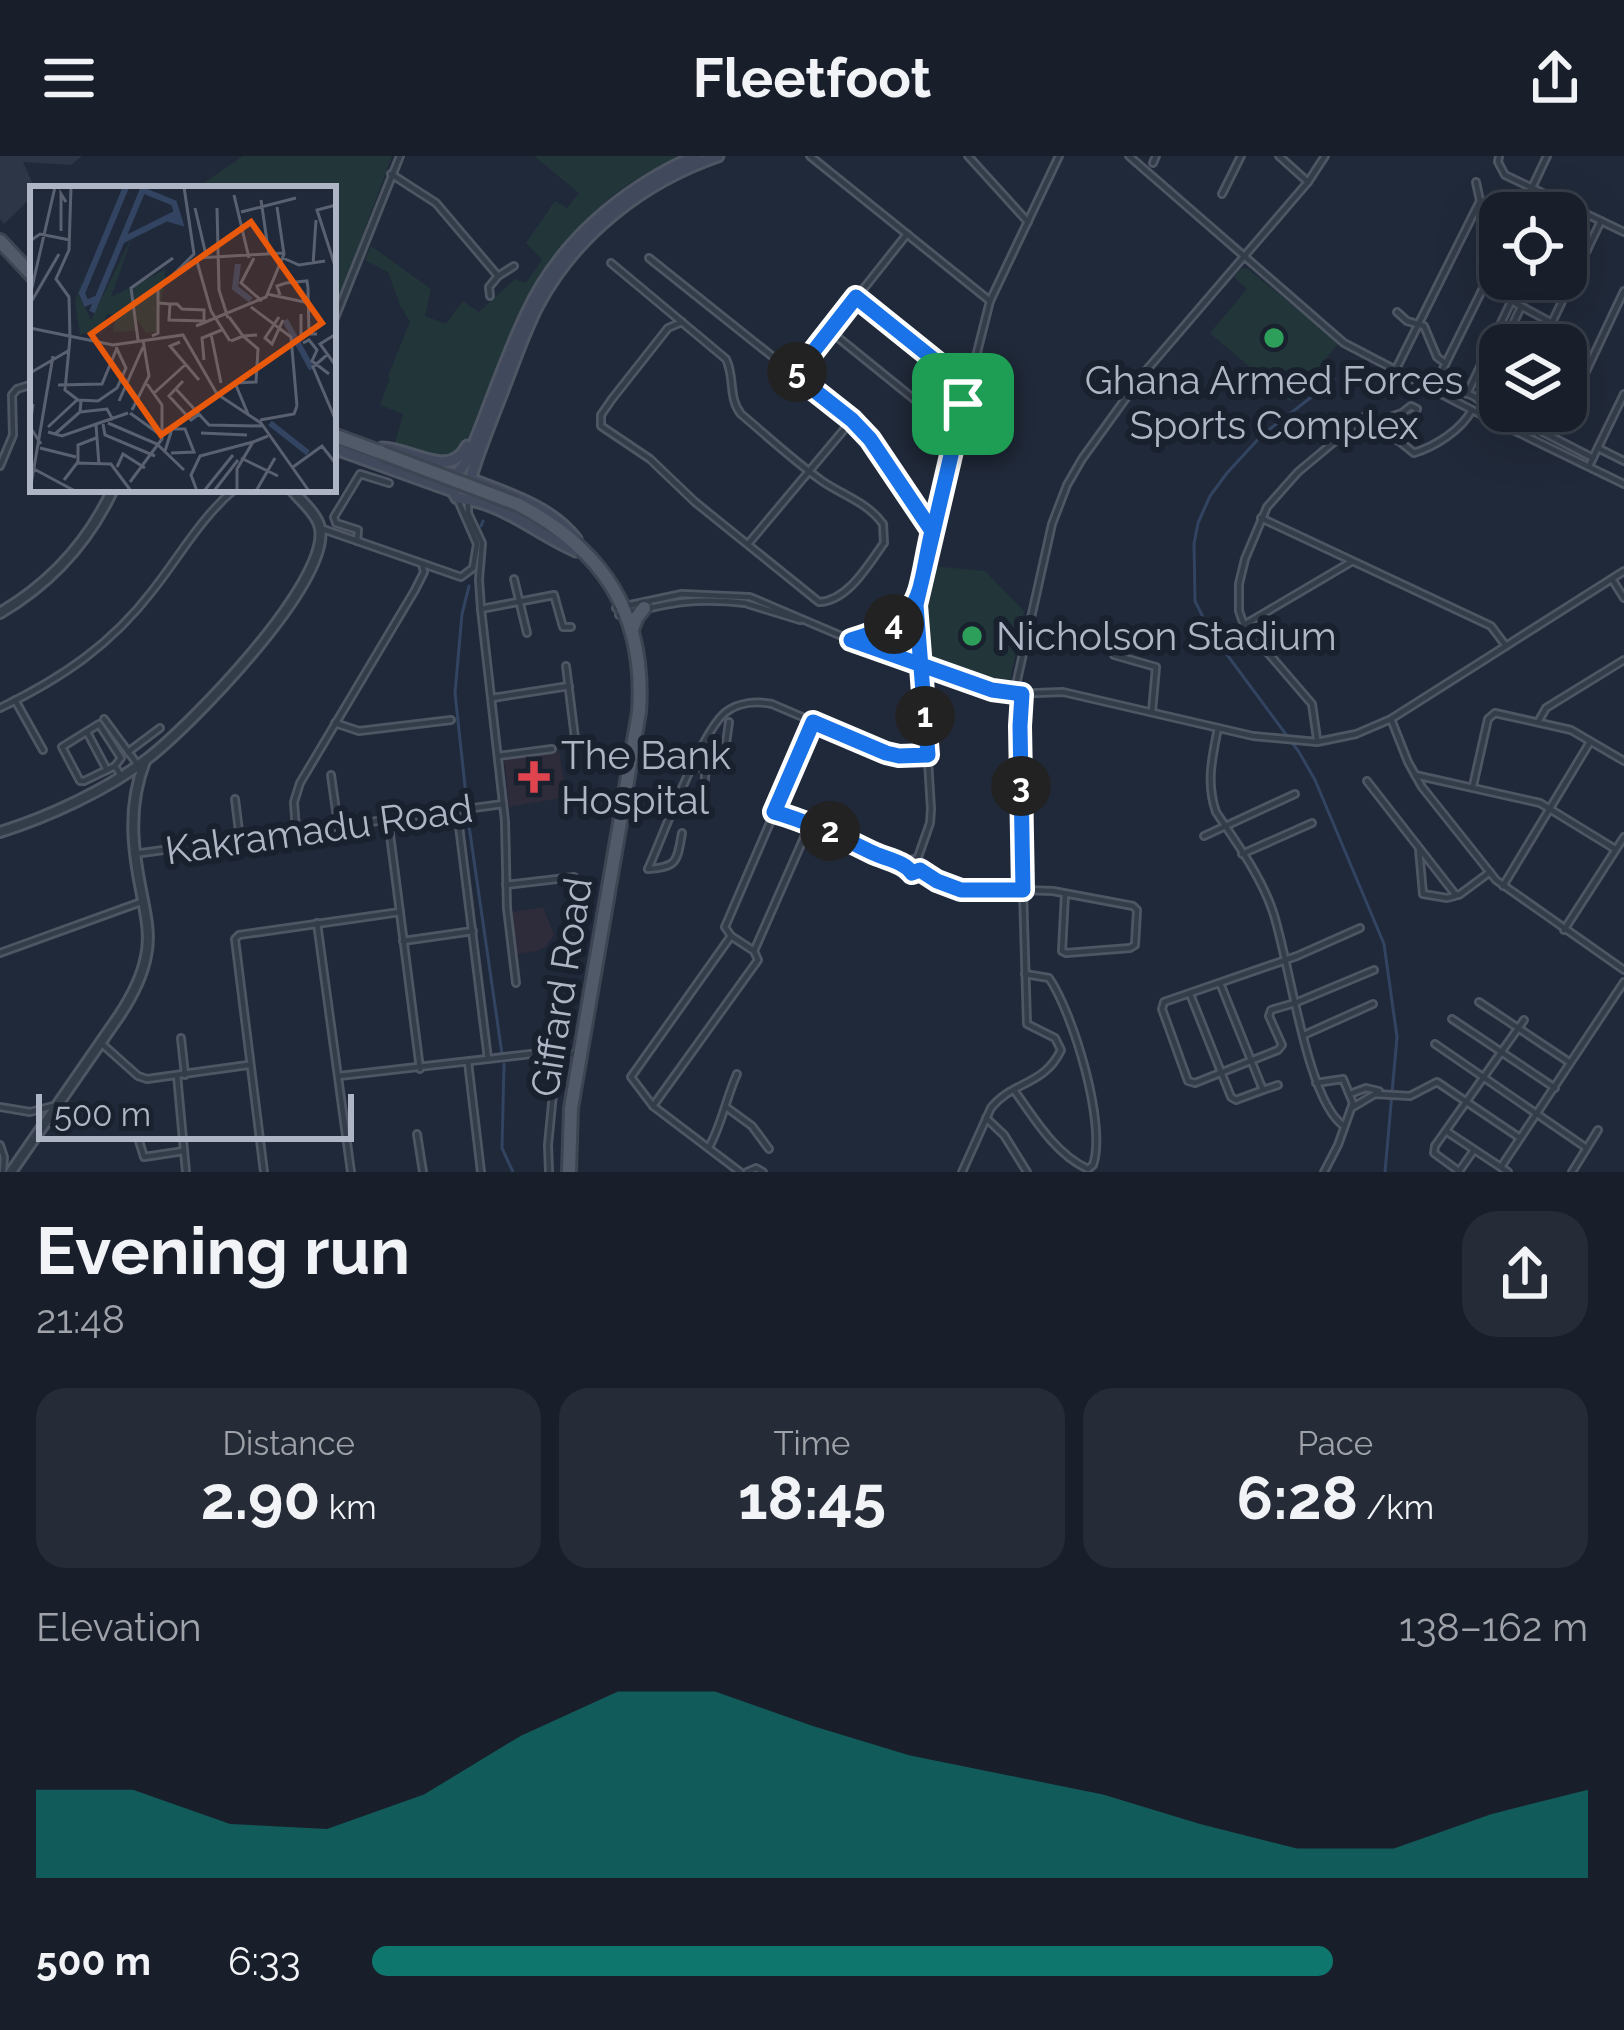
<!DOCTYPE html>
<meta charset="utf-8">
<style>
:root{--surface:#181f2b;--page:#252c37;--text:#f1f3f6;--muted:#9fa2a9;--line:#363d47;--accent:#0f766e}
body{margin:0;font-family:Raleway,sans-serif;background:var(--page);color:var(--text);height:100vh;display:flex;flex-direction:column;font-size:45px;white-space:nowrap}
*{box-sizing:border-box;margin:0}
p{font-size:39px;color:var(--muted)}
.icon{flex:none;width:66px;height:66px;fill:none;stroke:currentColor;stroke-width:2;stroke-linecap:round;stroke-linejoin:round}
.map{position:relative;height:1016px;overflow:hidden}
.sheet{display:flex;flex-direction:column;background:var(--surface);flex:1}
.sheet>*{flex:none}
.fabs{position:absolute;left:1479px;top:36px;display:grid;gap:24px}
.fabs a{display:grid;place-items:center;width:108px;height:108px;border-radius:24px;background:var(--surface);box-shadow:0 12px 48px #0002,0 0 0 3px var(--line);font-size:60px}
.scale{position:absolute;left:36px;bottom:30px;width:318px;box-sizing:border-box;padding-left:12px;border:6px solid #aeb6c6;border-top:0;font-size:33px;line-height:42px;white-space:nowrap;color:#aeb6c6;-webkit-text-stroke:9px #19212e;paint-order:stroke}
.pin{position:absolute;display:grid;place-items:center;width:102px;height:102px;color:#fff;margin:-51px;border-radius:24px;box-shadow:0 6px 18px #0006}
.km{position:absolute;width:60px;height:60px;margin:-30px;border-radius:50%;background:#222;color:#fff;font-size:33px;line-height:60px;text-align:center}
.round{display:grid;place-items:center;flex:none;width:126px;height:126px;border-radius:36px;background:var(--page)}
.overview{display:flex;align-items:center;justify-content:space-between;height:204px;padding:0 36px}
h1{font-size:66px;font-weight:700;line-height:90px}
.stats{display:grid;grid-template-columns:repeat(3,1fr);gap:18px;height:204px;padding:12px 36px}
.stats div{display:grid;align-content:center;border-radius:30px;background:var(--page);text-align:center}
.stats b{font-size:60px;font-weight:700}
.stats small{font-size:33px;font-weight:400}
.stats p{font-size:33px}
.chart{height:336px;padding:24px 36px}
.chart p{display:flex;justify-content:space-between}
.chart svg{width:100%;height:216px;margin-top:12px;fill:var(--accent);opacity:.7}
ul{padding:0 36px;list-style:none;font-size:39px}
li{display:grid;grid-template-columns:192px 144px 1fr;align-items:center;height:90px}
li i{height:30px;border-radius:15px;background:var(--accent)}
header{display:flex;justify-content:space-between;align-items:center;height:156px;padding:0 36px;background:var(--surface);font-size:54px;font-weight:700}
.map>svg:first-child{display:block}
</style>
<header><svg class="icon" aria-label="menu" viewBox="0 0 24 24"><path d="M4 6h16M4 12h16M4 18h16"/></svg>Fleetfoot<svg class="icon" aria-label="share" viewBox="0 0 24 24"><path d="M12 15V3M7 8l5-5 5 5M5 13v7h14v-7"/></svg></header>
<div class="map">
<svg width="1624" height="1016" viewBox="0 0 1624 1016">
<rect width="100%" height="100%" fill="#202939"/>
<!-- medical -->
<g fill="#2e2b3a">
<path d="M559,594l7,47 -57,10 -5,-50z"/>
<path d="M543,751l11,28 -9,12 -8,4 -21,3 -4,-42z"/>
</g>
<!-- airport -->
<path fill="#2d3646" d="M0,0h82l-11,9 -48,-3 12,27h-2v14l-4,-3 -25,24 -4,-5z"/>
<!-- green -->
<g fill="#22363a">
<path d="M243,0h149l-59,159v-126h-138z"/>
<path d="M534,0h145c-19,10 -39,20 -56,32 -91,66 -120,165 -160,264l-15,9 -53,-18 8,-29 -23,-9 10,-27 -2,-2 22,-54 -10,-17 -12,-33 -23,-12 6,-14 60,43 -6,27 21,8 17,-23 16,11 36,-33 11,4 16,-23 -16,-17 29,-42 12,7 12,-15z"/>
<path d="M1247,112l92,75 -49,58 -80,-68 37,-44 -13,-12 7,-8z"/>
<path d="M932,410l53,5 39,40 -14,70 -30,-1 -54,-19 -2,-67z"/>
</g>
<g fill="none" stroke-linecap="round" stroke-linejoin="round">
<!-- stream -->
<g stroke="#324461" stroke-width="3">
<path d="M1335,223l-73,56 -35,38 -17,23 -12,27 -4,21 1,57 16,32 88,119 16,28 69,164 13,93 -12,135"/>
<path d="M481,370l2,-5"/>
<path d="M467,649l-12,-112 7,-79 7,-28"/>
<path d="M468,663l34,235"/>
<path d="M504,908l-2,84 11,24"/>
</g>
<defs>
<g id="minor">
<path d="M810,0l180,145"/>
<path d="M968,0l60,66"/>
<path d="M1129,0l215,187 128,67 152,74"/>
<path d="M1279,0l29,26"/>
<path d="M1499,0l-1,6 7,13 119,57"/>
<path d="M1153,7l3,-7"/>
<path d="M391,18l45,29 62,73 16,-10"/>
<path d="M1476,26l4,19 20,20"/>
<path d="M1222,38l19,-38"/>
<path d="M1520,57l27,-57"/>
<path d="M1566,83l21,11"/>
<path d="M649,102l203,162 25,29 55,82"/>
<path d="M611,107l115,96c9,18 2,39 15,55 26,22 53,47 81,67 22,15 45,21 61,43l1,19c-16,22 -36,58 -65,59l-124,-100 -45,-43 -49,-33v-11l11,-16 56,-71 14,-6"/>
<path d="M1543,123l24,12"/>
<path d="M1484,130l68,37"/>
<path d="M490,140l-1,-9 9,-11"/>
<path d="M856,141l111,90"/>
<path d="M1397,156l10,9 17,5 13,31 8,6"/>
<path d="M333,167l67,-167"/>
<path d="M830,175l126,102"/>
<path d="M1503,189l18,-38"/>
<path d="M1541,189l60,-124"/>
<path d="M1492,213l8,-17"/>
<path d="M1395,215l85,-170"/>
<path d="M795,219l112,-141"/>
<path d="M1438,222l155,80"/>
<path d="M1433,233l67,-135"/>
<path d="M1467,238l44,-92"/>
<path d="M1477,243l15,-30 8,3"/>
<path d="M1572,245l52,-110"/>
<path d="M1382,272l8,-11 12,-4 9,-7 6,3 -8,21 -11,11"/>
<path d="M1598,292l26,13"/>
<path d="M0,310l13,-31 -1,-40 5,-6 16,-5"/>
<path d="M1589,310l35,-72"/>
<path d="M468,348v9l14,30 -3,36 2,30"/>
<path d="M1261,362l230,108 15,20"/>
<path d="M320,372l141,49 12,-9 4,-24 -20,-46"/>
<path d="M357,385l1,-11 -22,-7 -2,-6 26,-43 29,9"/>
<path d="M748,388l104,-124"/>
<path d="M514,423l13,54"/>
<path d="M1612,423l12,19"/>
<path d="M750,441l101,43 156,54 56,-2 190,44 64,6 39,-8 35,-15 233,-148"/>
<path d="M748,448l52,16"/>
<path d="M916,449l6,59 9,145 -1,14 -13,37"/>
<path d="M616,452l66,-14 66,3"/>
<path d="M619,459c51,-12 73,-18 126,-12"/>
<path d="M1244,469l107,-63"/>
<path d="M1119,477l-5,22 42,12 -4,45"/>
<path d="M853,483l43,-17 20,-17 16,-74 58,-230 69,-145"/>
<path d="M566,510l9,72"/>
<path d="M1014,538l38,-170 15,-39 15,-26 62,-86 164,-191 17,-26"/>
<path d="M1022,538l-2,32 3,164 30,1 80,15 4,4 -2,35 -5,3 -64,5 -4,-2 3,-57"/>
<path d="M492,542l77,-12"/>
<path d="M15,544l28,50"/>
<path d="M0,552c62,-30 111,-63 153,-118 26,-33 49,-74 82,-101"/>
<path d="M104,563l34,46"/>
<path d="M1391,563l17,43 14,25 74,93 128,90"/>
<path d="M1538,566l8,-14 78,-48"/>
<path d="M335,567l24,8 92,-11"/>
<path d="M1218,572c-6,30 -12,55 -2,84 20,30 44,63 56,97 17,47 34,192 72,217"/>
<path d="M87,576l20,38"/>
<path d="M1317,583l-5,-35 -68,-79 -5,-14v-27l6,-25 22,-52 31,-35 66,-55 7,1 43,35c22,-7 47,-23 58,-43"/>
<path d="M128,596l32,-24"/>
<path d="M498,600l54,-7"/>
<path d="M115,610l6,-8 -22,-34 -37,23 18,34h4l31,-15 6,10"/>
<path d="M694,611l12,1 18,-10 5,-36"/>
<path d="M331,619l7,50"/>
<path d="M1415,619l125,28 75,46"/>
<path d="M1367,625l88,113 4,1 31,-23"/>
<path d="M1473,630l15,-67 7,-6 76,17 53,31"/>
<path d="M680,642l21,9"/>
<path d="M235,643l5,40"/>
<path d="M457,654l31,249"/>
<path d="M774,656l56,19 42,21 35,14"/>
<path d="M701,657l5,-45"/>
<path d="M388,663l32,250"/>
<path d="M296,675l-2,-29 6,-19 115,-193 9,-18 -2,-8"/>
<path d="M1204,680l91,-42"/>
<path d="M1419,693l4,45 24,4 8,-2"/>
<path d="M134,698l369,-50"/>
<path d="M1242,698l70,-31"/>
<circle cx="914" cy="710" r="7"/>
<path d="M648,713c15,-33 53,-138 78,-157 13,-10 31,-11 46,-8l114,49 13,3 29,-1"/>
<path d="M648,713c30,-2 29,-8 34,-36"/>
<path d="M920,714c39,29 60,16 103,20l4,134 28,14 6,12c-17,36 -49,31 -70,58l-29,64"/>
<path d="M506,729l68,-8"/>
<path d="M1503,730l87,-144"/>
<path d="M317,767l34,249"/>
<path d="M1360,772l-63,28 -133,46 -2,7 26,72 7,2 83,-33 4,-5 -13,-29 2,-6 24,-7 79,-33"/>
<path d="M1564,774l60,-93"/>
<path d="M731,780l-100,141 22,29 87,66"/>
<path d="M403,785l70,-10"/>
<path d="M754,795l-23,-15 -6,-9 88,-204"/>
<path d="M0,797l141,-51"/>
<path d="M516,827l-9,-75 -2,-87 -24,-212 73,-14 9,32h8"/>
<path d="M1220,827l43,107 15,-5"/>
<path d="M1190,838l41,103 5,3 27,-10"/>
<path d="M1479,846l90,60"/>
<path d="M1452,863l103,69"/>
<path d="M1304,879l69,-31"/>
<path d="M181,882l4,37"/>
<path d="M101,887l37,33 9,3 101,-14"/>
<path d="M1435,888l150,103"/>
<path d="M468,906l13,110"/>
<path d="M177,919l9,97"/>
<path d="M339,920l192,-22h47"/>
<path d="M1316,927l27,-4 10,24 -15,42 -14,27"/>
<path d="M1014,934c20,28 41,64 74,79l5,-4c14,-40 -20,-152 -44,-187l-24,-4"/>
<path d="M1350,938l16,-6 13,3"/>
<path d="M653,950l105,-146 -4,-9 56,-127"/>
<path d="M0,951l30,5 23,-6"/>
<path d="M726,951l26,19 17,23"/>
<path d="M1353,951l22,-13 35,2 27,-14 83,56"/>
<path d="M986,962l18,17 23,37"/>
<path d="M1446,975l62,41"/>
<path d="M417,978l6,38"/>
<path d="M139,985l5,16 40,-6"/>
<path d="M0,989l4,12 -1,15"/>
<path d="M709,991c13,-23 17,-49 28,-73"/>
<path d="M1501,1011l123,-185"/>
<path d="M1460,1014l14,-20"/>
<path d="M264,1016l-29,-233 4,-4 161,-23"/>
<path d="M549,1016l-1,-27 9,-92"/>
<path d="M747,1016l9,-4 7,4"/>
<path d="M1460,1016l-26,-19 1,-7 89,-126"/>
<path d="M1572,1016l26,-42"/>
</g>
<g id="tertiary">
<path d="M0,457c51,-30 88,-70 113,-124"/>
<path d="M0,676c48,-15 107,-42 147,-73 43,-33 183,-176 173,-231 -3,-14 -18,-26 -27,-37l2,-2"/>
<path d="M11,1016l108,-156c12,-18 23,-38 27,-60 5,-21 -1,-45 -5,-66 -9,-45 -13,-85 4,-129"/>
</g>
<g id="secondary">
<path d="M333,292l117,42"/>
<path d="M382,292c31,1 68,32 85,-2"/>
<path d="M450,317l6,2 11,-14c21,-49 37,-100 60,-148 34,-73 97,-125 169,-157"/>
<path d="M455,320l-5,10 7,12c47,4 77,35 119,53"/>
<path d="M471,321c9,-30 21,-58 32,-87 11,-28 21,-58 35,-85 38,-71 105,-123 180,-149"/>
<path d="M475,325c36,14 76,26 101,58"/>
</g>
<g id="primary">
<path d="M0,85l33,35"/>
<path d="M333,279l49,18"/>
<path d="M517,348c86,45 129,110 122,208l-68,396 -2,64"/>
<path d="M632,473l5,-12 7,-9"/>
</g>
</defs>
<!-- minor casing -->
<use href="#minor" stroke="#4e5664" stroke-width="10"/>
<!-- tertiary casing -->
<use href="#tertiary" stroke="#4e5664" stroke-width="14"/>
<!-- secondary casing -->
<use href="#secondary" stroke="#4e5664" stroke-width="15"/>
<!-- primary casing -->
<use href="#primary" stroke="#3d4553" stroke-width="18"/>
<!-- minor -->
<use href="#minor" stroke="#333c49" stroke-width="4.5"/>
<!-- tertiary -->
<use href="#tertiary" stroke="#333c49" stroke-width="8"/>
<!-- secondary -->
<use href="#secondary" stroke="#414a5c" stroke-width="9"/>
<!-- primary -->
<use href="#primary" stroke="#515a69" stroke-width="12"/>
<defs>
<path id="primary-bridge" d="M382,297l135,51"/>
</defs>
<!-- primary-bridge casing -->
<use href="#primary-bridge" stroke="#3d4553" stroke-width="18" stroke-linecap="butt"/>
<!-- primary-bridge -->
<use href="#primary-bridge" stroke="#515a69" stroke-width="12"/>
</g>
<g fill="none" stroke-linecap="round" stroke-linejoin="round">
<defs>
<path id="route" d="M963,248l-47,201 12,150 -29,1 -13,-3 -73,-31 -39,90c35,10 65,24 97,40 14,7 33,9 41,21l8,-3 17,11 24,9h62l-3,-164 2,-32 -30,-4 -141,-50c76,-23 65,-40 81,-109l-62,-92 -18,-19 -57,-45 61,-78 112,90 -5,17"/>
</defs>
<!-- route casing -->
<use href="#route" stroke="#fff" stroke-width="24"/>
<!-- route -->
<use href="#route" stroke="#1a73e8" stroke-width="15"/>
</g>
<!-- markers -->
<g fill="#2e9e5b" stroke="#19212e" stroke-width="4.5">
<circle cx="1274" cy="182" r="12"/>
<circle cx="972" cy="480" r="12"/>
</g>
<path fill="#e0444e" stroke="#19212e" stroke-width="4.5" d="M528 603h12v12h12v12h-12v12h-12v-12h-12v-12h12z"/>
<g text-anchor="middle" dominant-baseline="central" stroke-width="12" stroke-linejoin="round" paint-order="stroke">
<!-- poi labels -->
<g font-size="39" fill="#aeb6c6" stroke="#19212e" text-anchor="start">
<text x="1274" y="224" text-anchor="middle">Ghana Armed Forces<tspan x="1274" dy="45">Sports Complex</tspan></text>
<text x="996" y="480">Nicholson Stadium</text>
<text x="561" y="599">The Bank<tspan x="561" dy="45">Hospital</tspan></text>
</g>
<!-- street labels -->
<g font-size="39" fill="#aeb6c6" stroke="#19212e">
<text transform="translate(319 673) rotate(-8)">Kakramadu Road</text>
<text transform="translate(561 831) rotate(-81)">Giffard Road</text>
</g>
</g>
<!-- overview -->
<g transform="translate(30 30)">
<rect width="306" height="306" fill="#202939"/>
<path d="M102,51l-21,60 55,-28 -9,63 -11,1 -9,-14 -1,12 -23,1 3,-17 -9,-1 -5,13 -22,8 -5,-34 9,-28 -5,23 12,24z" fill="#22363a"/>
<path fill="none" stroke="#324461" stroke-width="6" d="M112,4l32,13 6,19 -14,-4M91,55l56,-28M208,78l-3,24 16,12M68,112l-12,5 -4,-10 44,-106M62,126l52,-125M255,134l27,49M240,237l38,30"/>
<path fill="none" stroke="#596171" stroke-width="3" d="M204,9l15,63M231,14l8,55M306,19l-19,5 19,59M165,22l11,47M187,22l2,82 9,28M211,26l55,-14M31,45v-37l5,8M0,55l10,-7 30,6M166,72l15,53 19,30M167,72l87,-5M224,72l-13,25 21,18M253,72l16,7 26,-4M283,79l3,-45M278,102l1,46M237,108l42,9M250,109l-3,-9 9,-3 21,-2 1,7M0,110l25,-109M129,117l11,1h7l5,5 22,1v11l-35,-1 1,-16M0,118l29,-50M221,121l40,30 6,69M271,128v20h16M199,131l14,19 14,-1M249,131l-14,21 7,6 11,-24M166,140l70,-29 18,-43 -7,-47M0,142l83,17 70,-10 34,59 44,29 48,68M181,148l10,49M306,148l-16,10 16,22M122,150l6,-3v-43l36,-36 -10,-67M40,152l-5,52 13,10 20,1 19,-13 9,-20 -10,-21M40,152l-1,-41 -13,-18 13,-29 2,-63M108,154l-7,-52 42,-30M201,155l12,-5 15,13 -2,33 -21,1 13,31M150,156l-10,4 29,34M273,157l6,-3 8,10 -5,11 17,13M298,168l-15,13 23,54M174,174l-2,-22 22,-9M0,187l38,-22M153,195l-14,15 22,24 8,-6M28,199l44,-1 15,-36M145,202l34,37 53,1M123,208l33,-30M89,215l24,-54M3,218l-3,23 11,17M102,224l17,-34 -6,-36M50,226l27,-3 6,11M100,227l32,23M230,234l34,-6 3,-8M78,237l49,21 27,26M73,238l2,11 50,21M66,239l3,40M18,241l29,-27M18,246l14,4 66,-23M171,247l46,2M25,248l25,-22 1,-11M10,262l36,9M135,265l7,-22h13l9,23 -23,1M211,272l37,18M48,276v-17l18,-7M87,281l6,-13 22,14M263,281l29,-21 14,18M4,283l41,22M34,294l13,-17 34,1 20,27M100,296l32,-43v-34l-15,-21M0,305l23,-135M167,305l-6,-16 9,-19 53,-14M174,305l29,-36M184,305l24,-31M207,305v-22l16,-27 15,-6M226,305l19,-33"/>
<path fill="#e8590c" fill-opacity="0.15" stroke="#e8590c" stroke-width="6" d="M221,36l71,101 -161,112 -70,-101z"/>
<rect width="306" height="306" fill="none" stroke="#aeb6c6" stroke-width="6"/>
</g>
</svg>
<div class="fabs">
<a><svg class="icon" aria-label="locate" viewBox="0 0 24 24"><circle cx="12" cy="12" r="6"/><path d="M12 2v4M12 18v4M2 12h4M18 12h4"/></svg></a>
<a><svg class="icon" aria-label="layers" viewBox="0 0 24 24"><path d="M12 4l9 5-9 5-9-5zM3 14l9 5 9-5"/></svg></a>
</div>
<div class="scale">500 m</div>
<div class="pin" style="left:963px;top:248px;background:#1e9e55"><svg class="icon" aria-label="arrive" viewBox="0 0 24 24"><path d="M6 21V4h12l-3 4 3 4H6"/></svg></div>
<b class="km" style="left:925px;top:560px">1</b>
<b class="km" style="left:830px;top:675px">2</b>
<b class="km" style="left:1021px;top:630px">3</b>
<b class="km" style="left:894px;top:468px">4</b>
<b class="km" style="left:797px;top:216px">5</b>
</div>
<section class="sheet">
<div class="overview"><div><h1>Evening run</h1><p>21:48</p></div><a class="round"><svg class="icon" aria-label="share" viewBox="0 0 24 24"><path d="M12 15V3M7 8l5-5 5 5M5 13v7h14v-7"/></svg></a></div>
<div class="stats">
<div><p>Distance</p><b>2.90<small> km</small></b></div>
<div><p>Time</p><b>18:45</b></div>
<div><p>Pace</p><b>6:28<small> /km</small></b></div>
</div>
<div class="chart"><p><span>Elevation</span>138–162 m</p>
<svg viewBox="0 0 160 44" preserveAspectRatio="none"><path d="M0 44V26L10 26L20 33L30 34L40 27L50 15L60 6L70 6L80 13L90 19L100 23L110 27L120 33L130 38L140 38L150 31L160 26V44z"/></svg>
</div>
<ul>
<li><b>500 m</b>6:33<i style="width:79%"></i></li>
</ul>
</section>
